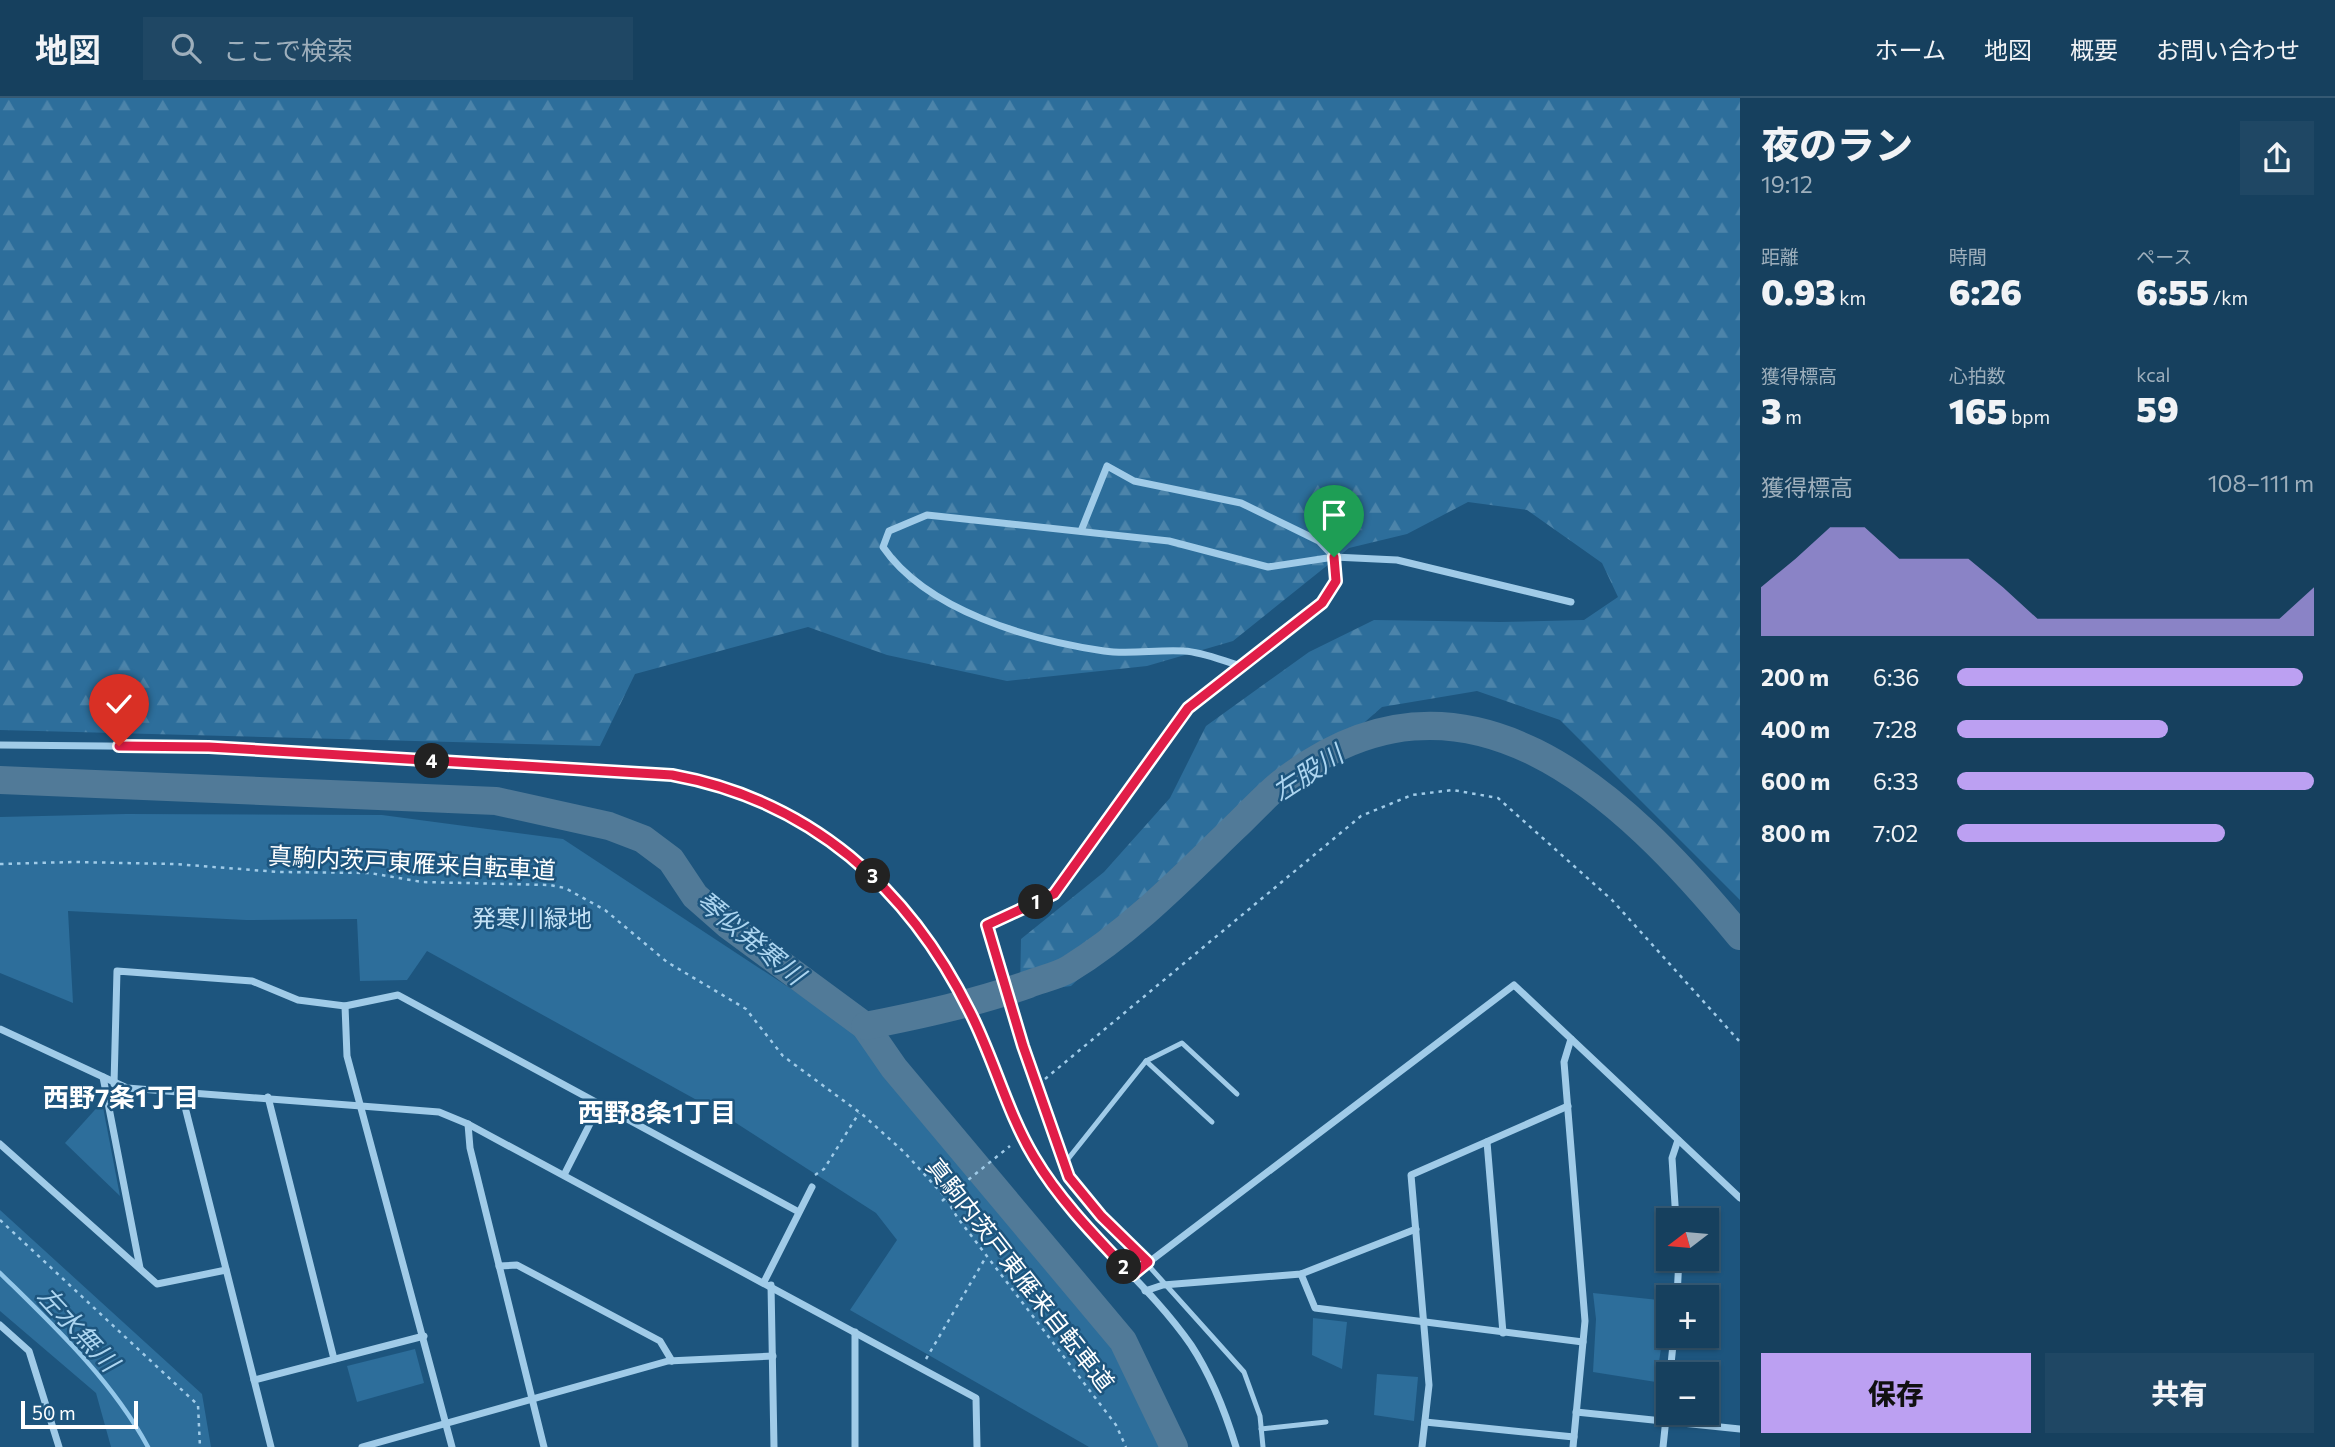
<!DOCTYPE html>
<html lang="ja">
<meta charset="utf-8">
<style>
:root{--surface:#16405e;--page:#1f4764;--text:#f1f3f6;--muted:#9eafbc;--line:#355973;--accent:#bca0f2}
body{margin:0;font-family:Commissioner,"Noto Sans JP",sans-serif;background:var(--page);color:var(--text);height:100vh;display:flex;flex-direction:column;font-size:26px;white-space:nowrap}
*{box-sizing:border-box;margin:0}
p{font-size:23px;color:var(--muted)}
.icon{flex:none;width:38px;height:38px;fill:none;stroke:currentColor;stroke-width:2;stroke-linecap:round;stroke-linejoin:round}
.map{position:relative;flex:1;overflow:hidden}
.drawer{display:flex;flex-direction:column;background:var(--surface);width:595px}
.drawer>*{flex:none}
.needle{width:46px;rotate:254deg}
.buttons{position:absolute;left:1656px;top:1110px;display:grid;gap:14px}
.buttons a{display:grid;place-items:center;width:63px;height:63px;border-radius:0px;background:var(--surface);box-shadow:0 2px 5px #0004,0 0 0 2px var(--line);font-size:35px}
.scale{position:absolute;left:21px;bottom:18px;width:117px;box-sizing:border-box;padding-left:7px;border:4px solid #fff;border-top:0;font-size:19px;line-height:24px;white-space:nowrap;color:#fff;-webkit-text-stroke:5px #1d557e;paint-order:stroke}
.pin{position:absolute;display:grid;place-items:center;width:60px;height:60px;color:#fff;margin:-72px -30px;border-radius:50% 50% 50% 0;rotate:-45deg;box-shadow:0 0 7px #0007}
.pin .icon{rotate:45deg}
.km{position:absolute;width:35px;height:35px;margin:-18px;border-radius:50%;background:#222;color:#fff;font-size:19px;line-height:35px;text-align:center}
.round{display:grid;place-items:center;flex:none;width:74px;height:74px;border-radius:0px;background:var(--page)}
.overview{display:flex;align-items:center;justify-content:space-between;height:119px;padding:0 21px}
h1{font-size:38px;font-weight:800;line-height:52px}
.metrics{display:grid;grid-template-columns:repeat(3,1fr);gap:10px;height:119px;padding:7px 21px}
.metrics div{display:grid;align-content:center}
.metrics b{font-size:35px;font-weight:800}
.metrics small{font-size:19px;font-weight:400}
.metrics p{font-size:19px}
.chart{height:196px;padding:14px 21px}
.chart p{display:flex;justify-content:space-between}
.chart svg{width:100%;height:126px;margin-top:7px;fill:var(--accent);opacity:.7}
.cta{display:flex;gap:14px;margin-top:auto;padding:14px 21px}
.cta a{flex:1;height:80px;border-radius:0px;background:var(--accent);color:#111;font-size:28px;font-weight:800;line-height:80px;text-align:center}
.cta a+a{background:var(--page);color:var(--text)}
ul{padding:0 21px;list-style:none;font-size:23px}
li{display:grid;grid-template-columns:112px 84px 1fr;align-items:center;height:52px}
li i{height:18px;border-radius:9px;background:var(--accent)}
header{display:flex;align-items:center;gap:42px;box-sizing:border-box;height:98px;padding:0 35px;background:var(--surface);border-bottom:2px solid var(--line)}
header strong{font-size:33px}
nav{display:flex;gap:38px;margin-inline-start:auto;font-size:24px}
.search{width:490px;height:63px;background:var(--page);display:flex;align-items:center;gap:18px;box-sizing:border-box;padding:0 24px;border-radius:0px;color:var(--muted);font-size:26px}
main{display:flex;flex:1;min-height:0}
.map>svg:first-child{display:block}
</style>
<header>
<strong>地図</strong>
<div class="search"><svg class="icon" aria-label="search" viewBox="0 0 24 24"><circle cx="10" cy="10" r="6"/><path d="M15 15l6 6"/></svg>ここで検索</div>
<nav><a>ホーム</a><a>地図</a><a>概要</a><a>お問い合わせ</a></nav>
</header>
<main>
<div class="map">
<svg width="1740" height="1349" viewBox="0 0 1740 1349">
<defs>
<pattern id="forest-firs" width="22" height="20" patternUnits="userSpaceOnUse" patternTransform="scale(1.75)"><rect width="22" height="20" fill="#2d6e9b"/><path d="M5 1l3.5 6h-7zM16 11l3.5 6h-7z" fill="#4c84aa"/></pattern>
</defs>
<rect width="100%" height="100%" fill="#1d557e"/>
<!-- forest -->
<path fill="url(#forest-firs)" d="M0,0h1740v802l-180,-180 -83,-29 -95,16 -105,92 -79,51 -60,72 -67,64 -51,7 1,-54 83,-67 66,-74 36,-72 103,-74 65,-32 126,2 84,-2 34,-23 -16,-34 -75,-53 -59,-8 -61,32 -58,14 -116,93 -86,25 -140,15 -120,-26 -79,-28 -173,47 -35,72 -600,-16z"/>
<!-- park -->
<g fill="#2d6e9b">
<path d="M126,716l256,1 181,24 292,192 217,264 43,44 48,108h-74l-239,-137 47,-70 -21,-27 -154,-99 -295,-163 -20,29 -47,1 -3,-62 -111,1 -178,-9 5,92 -73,-30v-156z"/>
<path d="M102,1004l18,94 -55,-53z"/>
<path d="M0,1112l202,184 9,53h-100l-15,-54 -96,-82z"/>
<path d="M1593,1195l75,8 -12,81 -63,-10 3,-53z"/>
<path d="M1313,1220l34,4 -5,47 -30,-14z"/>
<path d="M415,1251l9,34 -67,19 -10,-36z"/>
<path d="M1377,1276l41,3 -4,44 -40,-6z"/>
</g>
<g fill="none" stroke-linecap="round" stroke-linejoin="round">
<!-- stream -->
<path stroke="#94c8ea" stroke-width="4.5" d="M0,1175c54,53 111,106 148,174"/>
<!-- river -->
<g stroke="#517a98" stroke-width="28">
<path d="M0,682l496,21 113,25 34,13 28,21 24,36 33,29 137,101 29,42 229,273 51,106"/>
<path d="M865,928c56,-11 111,-23 164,-42 13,-5 28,-8 40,-15 62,-38 113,-91 165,-141 15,-14 30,-31 46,-44 184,-145 343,10 460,152"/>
</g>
<!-- path -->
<g stroke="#a0cbe8" stroke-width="2.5" stroke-dasharray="3.5 5" stroke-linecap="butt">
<path d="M0,766l74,-2 101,2 104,8 91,1 52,9 128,3 15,3 40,22 62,52 79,47 37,47 80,59 41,37 42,46 11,19 159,208 10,22"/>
<path d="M1045,981l316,-263 51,-21 41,-5 45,8 114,102 128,142"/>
<path d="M815,1077l9,-6 35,-56"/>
<path d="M942,1103l68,-55"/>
<path d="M0,1122l198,185 2,42"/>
<path d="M926,1261l60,-102"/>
</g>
<!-- lane -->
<g stroke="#a0cbe8" stroke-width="5">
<path d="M1001,872l22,76 46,131 175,195 16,44 3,31"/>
<path d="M1146,963l36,-18 55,51"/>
<path d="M1064,1066l82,-103 66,61"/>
<path d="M1261,1331l65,-7"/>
</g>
<!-- street -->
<g stroke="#a0cbe8" stroke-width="7">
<path d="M1241,568c-18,-5 -38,-14 -57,-15 -26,-2 -54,4 -80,0 -74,-11 -177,-40 -221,-104l6,-16 38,-16 242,26 99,26 66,-10 63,3 174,42"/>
<path d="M0,647l209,2 463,28c138,25 239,113 299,238 29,60 46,127 87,181 41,53 95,96 133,151 21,32 34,66 45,102"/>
<path d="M1001,872l-14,-45 67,-31 134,-187 134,-105 14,-21 -2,-24 -15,-16 -78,-38 -107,-22 -27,-15 -26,65"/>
<path d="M345,908l2,50 105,391"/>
<path d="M0,931l127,59 312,24 29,12 508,274 1,49"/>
<path d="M1571,941l-7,23 21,259 -12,126"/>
<path d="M103,979l37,191"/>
<path d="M114,986l3,-113 135,10 46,19 47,6 53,-11 399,216"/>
<path d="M181,993l90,356"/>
<path d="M268,999l66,262"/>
<path d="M468,1026l2,24 74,299"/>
<path d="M1487,1044l16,191"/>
<path d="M0,1046l157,140 69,-14"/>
<path d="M564,1077l36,-71"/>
<path d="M1676,1122l-4,-62 6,-18"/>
<path d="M499,1168l18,-1 143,76 12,20"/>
<path d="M1301,1176l14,34 268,34"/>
<path d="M1132,1177l382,-290 226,213"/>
<path d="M764,1184l48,-95"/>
<path d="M771,1187l3,162"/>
<path d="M1145,1193l18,-6 138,-11 115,-45"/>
<path d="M1677,1199l2,-39"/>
<path d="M0,1227l29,26 30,96"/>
<path d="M1670,1276l4,-39"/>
<path d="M254,1282l170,-44"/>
<path d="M1576,1314l164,17"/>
<path d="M1425,1324l149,15"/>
<path d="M362,1349l306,-86 105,-5"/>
<path d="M855,1349v-115"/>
<path d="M1422,1349l7,-62 -18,-210 157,-69"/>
<path d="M1663,1349l5,-48"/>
</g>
</g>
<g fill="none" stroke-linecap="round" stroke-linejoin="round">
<defs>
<path id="route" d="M119,648l90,1 463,28c138,25 237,113 298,237 24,47 37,100 64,145 26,44 63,81 98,118l16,-13 -47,-46 -32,-39 -46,-131 -36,-121 67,-31 134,-186 134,-105 14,-22 -2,-24"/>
</defs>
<!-- route casing -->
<use href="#route" stroke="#fff" stroke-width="14"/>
<!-- route -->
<use href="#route" stroke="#e11d48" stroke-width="9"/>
</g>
<g text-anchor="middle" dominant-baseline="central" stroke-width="5" stroke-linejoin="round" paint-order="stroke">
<!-- street labels -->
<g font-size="24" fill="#fff" stroke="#1d557e">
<text transform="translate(412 764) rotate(3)">真駒内茨戸東雁来自転車道</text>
<text transform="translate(1021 1176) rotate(52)">真駒内茨戸東雁来自転車道</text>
</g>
<!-- park labels -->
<g font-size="24" fill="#c4e2f6" stroke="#1d557e">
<text x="532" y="819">発寒川緑地</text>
</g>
<!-- water labels -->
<g font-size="26" font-style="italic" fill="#acd5f0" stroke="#1d557e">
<text transform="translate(1307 674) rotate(-33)">左股川</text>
<text transform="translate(751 839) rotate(39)">琴似発寒川</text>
<text transform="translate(79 1230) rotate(47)">左水無川</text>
</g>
<!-- neighbourhood labels -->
<g font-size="26" font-weight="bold" fill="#fff" stroke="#1d557e">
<text x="121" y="998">西野7条1丁目</text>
<text x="657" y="1013">西野8条1丁目</text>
</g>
</g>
</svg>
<div class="buttons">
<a><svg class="needle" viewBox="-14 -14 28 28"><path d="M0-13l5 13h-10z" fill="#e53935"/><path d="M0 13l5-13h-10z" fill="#9eafbc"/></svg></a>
<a>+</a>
<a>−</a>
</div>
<div class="scale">50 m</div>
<div class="pin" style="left:1334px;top:459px;background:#1e9e55"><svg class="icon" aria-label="arrive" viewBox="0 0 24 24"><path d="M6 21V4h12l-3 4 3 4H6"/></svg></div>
<div class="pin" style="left:119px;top:648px;background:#d93025"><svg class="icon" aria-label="check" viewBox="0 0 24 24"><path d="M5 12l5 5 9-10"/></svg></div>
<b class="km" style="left:1036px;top:804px">1</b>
<b class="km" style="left:1124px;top:1169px">2</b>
<b class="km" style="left:873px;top:778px">3</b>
<b class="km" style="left:432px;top:663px">4</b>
</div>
<section class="drawer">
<div class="overview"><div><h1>夜のラン</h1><p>19:12</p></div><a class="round"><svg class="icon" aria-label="share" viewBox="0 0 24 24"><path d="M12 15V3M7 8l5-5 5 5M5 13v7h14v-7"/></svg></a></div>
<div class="metrics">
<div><p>距離</p><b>0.93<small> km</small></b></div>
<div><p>時間</p><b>6:26</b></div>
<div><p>ペース</p><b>6:55<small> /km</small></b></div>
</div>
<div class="metrics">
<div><p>獲得標高</p><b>3<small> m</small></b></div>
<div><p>心拍数</p><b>165<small> bpm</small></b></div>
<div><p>kcal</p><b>59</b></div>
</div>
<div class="chart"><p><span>獲得標高</span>108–111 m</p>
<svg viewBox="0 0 160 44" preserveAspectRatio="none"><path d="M0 44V27L10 17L20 6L30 6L40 17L50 17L60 17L70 27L80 38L90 38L100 38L110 38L120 38L130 38L140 38L150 38L160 27V44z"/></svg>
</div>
<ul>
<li><b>200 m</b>6:36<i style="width:97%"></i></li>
<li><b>400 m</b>7:28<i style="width:59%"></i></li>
<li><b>600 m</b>6:33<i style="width:100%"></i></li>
<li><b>800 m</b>7:02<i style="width:75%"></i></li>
</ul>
<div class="cta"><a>保存</a><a>共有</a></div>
</section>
</main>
